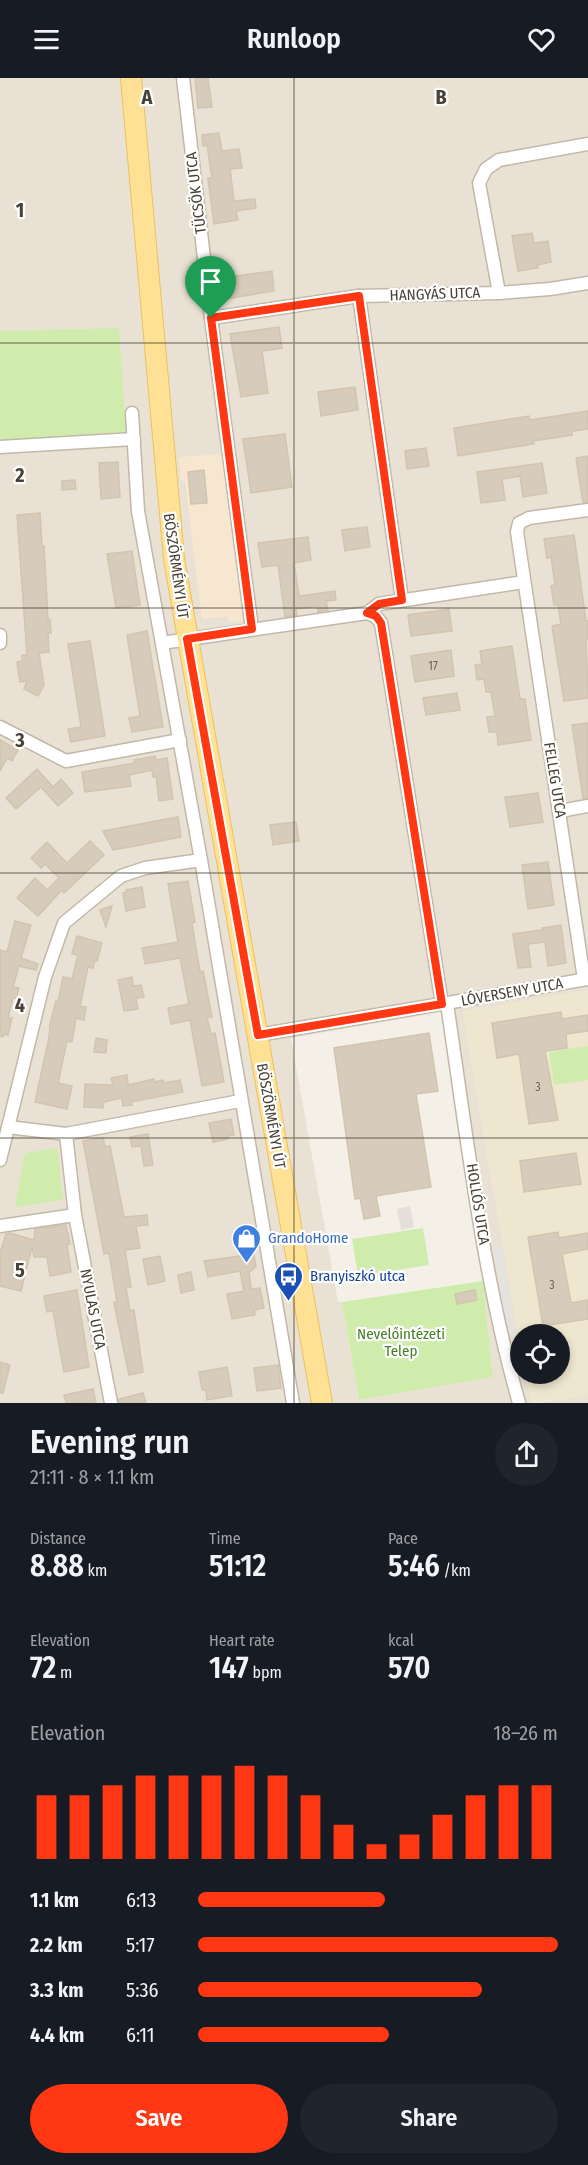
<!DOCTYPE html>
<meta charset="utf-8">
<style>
:root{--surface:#171b24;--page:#20242c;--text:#f1f3f6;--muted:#9ea1a6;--accent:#ff3713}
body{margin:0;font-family:"Fira Sans Condensed",sans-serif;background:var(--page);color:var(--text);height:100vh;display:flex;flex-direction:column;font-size:22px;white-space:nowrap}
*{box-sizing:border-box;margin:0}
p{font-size:20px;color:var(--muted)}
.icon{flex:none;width:33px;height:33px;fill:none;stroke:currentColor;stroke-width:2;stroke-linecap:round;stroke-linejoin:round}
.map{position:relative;height:1325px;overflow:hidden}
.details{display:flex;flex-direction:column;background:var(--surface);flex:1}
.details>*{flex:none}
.tools{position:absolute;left:510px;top:1246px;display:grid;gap:12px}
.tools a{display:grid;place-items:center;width:60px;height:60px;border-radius:50%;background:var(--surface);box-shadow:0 3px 9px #0003;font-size:30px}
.pin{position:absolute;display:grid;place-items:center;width:51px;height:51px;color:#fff;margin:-62px -26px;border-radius:50% 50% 50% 0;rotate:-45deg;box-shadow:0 0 6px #0007}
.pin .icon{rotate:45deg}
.round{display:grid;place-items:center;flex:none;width:63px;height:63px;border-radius:32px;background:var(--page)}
.overview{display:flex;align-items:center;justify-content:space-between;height:102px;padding:0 30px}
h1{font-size:33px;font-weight:600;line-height:45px}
.metrics{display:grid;grid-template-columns:repeat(3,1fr);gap:9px;height:102px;padding:6px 30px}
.metrics div{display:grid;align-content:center}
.metrics b{font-size:30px;font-weight:600}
.metrics small{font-size:16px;font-weight:400}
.metrics p{font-size:16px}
.chart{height:168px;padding:12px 30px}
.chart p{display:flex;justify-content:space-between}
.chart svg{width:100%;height:108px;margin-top:6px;stroke:var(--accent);stroke-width:6}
.cta{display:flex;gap:12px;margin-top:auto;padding:12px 30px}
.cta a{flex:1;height:69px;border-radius:36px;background:var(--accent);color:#fff;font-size:24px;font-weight:600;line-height:69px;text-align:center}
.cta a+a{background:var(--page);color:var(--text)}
ul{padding:0 30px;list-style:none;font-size:20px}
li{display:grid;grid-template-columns:96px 72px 1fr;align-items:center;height:45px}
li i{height:15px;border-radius:8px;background:var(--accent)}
header{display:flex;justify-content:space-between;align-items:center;height:78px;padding:0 30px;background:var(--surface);font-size:27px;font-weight:600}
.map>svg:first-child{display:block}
</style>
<header><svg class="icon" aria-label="menu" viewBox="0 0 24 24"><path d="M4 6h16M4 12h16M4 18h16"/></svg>Runloop<svg class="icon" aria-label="heart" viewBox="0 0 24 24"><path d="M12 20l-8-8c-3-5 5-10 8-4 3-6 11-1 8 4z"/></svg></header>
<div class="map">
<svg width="588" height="1325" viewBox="0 0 588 1325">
<rect width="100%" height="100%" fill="#f4f0e7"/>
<!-- residential -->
<g fill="#e9e2d4" fill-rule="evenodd">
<path d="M0,0h588v912l-125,22 57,332v30h6l5,29h-531zM441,934l42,269 10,96 -134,23 -17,-98h-4l-47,-264z"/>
<path d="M588,1317v8h-52z"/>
</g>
<!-- commercial -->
<path fill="#f8e7d0" d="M226,376l20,165 -17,3 -1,-6 -26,3 -17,-138h-4l-2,-24z"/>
<!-- industrial -->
<path fill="#e4dfd8" d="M410,1128l4,21 -13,3 -4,-21z"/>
<!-- education -->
<path fill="#efe6cf" d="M588,912v405l-57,8 -5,-29h34v-39h-40v9l-57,-333z"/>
<!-- green -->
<g fill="#cfecac">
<path d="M119,250l7,104 -126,9v-110z"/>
<path d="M588,968v34l-34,5 -5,-33z"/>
<path d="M57,1070l6,52 -48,7 10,-54z"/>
<path d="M423,1150l6,37 -71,11 -6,-37z"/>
<path d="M483,1203l10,96 -134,23 -17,-98z"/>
</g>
<!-- parking -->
<path fill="#e5e3df" d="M502,1168l13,89 -8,1 -13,-89z"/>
<!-- building -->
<g fill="#d7ccbb" stroke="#d2c4ae" stroke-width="1.5">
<path d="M195,0h13l4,29 -14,1z"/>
<path d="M219,55l3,18 17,-2 3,19 -12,1 4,32 21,-2 1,9 -20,3 2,9 -24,4 -6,-46h4l-5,-33 -4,1 -1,-11z"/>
<path d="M532,155l2,10 14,-2 3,21 -14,3 1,3 -20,3 -6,-35z"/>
<path d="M272,193l2,20 -48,8 -3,-21z"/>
<path d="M279,249l3,21 -20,3 6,42 -27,4 -11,-63z"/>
<path d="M355,309l3,23 -37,6 -3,-24z"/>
<path d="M588,333v18l-16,2v4l-39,6 1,3 -76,12 -4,-28 75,-12 1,4z"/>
<path d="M285,356l7,53 -41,6 -8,-54z"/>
<path d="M426,370l3,18 -22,3 -2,-18z"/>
<path d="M588,378v46h-5l-7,-44z"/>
<path d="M118,384l2,35 -19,2 -2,-36z"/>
<path d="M542,385l5,30 -24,4 -3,-21 -18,3 3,21 -24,3 -4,-31z"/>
<path d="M204,392l3,33 -16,1 -3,-32z"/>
<path d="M75,402l1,9 -14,1v-9z"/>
<path d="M40,435l2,33h2l4,74h2l1,13h-3l1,19 -10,1 5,32 -6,11 -14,-7 3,-8 -7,1 -3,-20 5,-1v-6h5l-10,-140z"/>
<path d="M367,449l3,20 -25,4 -3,-21z"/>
<path d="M574,457l12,86h2v18l-2,1 2,58 -24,3 -12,-75 9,-2 -3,-19h-4l-3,-19 4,-1 -4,-28 -4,1 -3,-19z"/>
<path d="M308,459l3,23 -17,3 5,33 36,-5 1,9 -10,1 2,9 -10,2 -1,-6 -21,3 1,6 -12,2 -7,-52 -16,2 -4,-24z"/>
<path d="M132,473l8,54 -24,3 -9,-54z"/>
<path d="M449,531l3,22 -41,5 -3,-21z"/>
<path d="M147,553l16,96 -31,5 -3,-14 11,-2 -13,-81z"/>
<path d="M90,563l15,95 -34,6 -3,-13 13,-2 -13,-83z"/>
<path d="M512,568l8,53h5l6,41 -33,5 -1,-13h-8l-2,-15 8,-1 -4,-24h-5l-2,-13 -7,1 -2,-15 7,-1 -2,-13z"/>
<path d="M451,572l3,26 -39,6 -4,-26z"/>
<path d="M457,615l3,17 -34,5 -3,-17z"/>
<path d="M588,645v75h-5l-11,-73z"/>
<path d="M0,662l18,10 -6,11 -5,-3 -7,13z"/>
<path d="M155,678l1,4 11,-2 6,41 -14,2 -3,-25 -3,1 -1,-7 -23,5 2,11 -46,6 -3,-20 53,-9 -1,-3z"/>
<path d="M37,691l16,18 8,-8 12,14 -15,13 -17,-19 -25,22 -10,-11z"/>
<path d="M538,715l5,29 -33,5 -5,-30z"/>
<path d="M178,739l3,20 -46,9 -22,4 -10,-19z"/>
<path d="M296,744l3,19 -26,4 -3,-20z"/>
<path d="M90,763l14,14 -40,38 -2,-3 -24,26 -21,-18 18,-20 12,12 12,-12 -14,-14 -4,4 -10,-10 16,-16 20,21z"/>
<path d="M548,784l6,43 -26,4 -6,-44z"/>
<path d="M188,803l7,41 -3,1 8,49 3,-1 9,46 -5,1 4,16 4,-1 9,49 -22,4 -12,-66 -19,4 -3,-16 21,-4 -9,-46 -35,6 -3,-16 36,-6 -10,-58z"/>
<path d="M142,809l3,20 -19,4 -3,-18 4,-1 -1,-2z"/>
<path d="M112,828l-6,21 -6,-17z"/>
<path d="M15,843l16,4 -10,33 17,6 -2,6 -17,-4 -6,21 6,1 -3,10h-3l-5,20h4l-4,17 -4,-1 -1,3 -3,-1v-86l7,2z"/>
<path d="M561,847l5,38 -18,3 -3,-24 -17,2 3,23 -13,1 -5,-34 30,-4 -1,-2z"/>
<path d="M77,858l25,7 -5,18 -2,-1 -2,8 -5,-1 -8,39 6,1 -2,13 -8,-2 -4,24 -5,-1 -9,42 14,3 -5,23 -32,-7 14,-64 1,-14 6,-23 2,1 5,-25 9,2 6,-24 -6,-1z"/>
<path d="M132,899l1,9 8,-1 3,12 -8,1 2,11 -14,2 -6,-31z"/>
<path d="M561,934l1,7 26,-4v16l-22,3 1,14 -22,3 13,69 -29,4 -10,-70 -22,4 -5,-35z"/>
<path d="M429,955l9,58 -22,3 15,93 -55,9 4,20 -16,3 -4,-21 -5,1 -21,-151z"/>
<path d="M96,960l11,2 -1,13 -12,-1z"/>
<path d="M127,997l1,10 26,-6 1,3 8,-2 1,3 16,-3 3,12 -52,10 1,3 -9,1 -1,-8 -18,4 -1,6 -19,-1 1,-23 28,1 -2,-7z"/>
<path d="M231,1041l3,16 -6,1v3l-15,3 -4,-19z"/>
<path d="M148,1056l5,31 -9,1 -3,-20 -9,1 -2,-10z"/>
<path d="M103,1060l2,9 5,-1 14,71 23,-2 1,10 -12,1 4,22 -15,2 6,37 -5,1 4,23 4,-1 9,62 -14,3 -13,-62 -2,-11h3l-8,-49 -5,1 -21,-113z"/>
<path d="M576,1075l5,31 -57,8 -4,-31z"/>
<path d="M66,1147l4,19h-3l4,28 -21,4 -3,-19h-13l-2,-10 -11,44 -21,-5v-33l6,-19 4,-1 24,7 1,-11z"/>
<path d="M558,1154l1,6 29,-5v16l-26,5 9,49 17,-3v19l-45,7 -15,-89z"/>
<path d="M254,1176l2,13 -7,5 2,17 9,-1 4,20 -10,2 1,5 -23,4 -5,-25 17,-3 -4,-20 -32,6 -4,-16z"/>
<path d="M160,1178l5,25 -17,4 -5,-26z"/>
<path d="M191,1194l3,18 -13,3 -3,-18z"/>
<path d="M77,1212l12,77 -25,5 -11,-61 -6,1 -3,-16z"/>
<path d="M475,1212l2,10 -20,4 -2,-10z"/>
<path d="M0,1284l10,3 -7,28h-3z"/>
<path d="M278,1287l3,23 -24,3 -3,-23z"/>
<path d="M227,1289l5,29 -25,4 -1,-10h-4l-3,-18z"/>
<path d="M93,1311l3,14h-30l-2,-8z"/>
<path d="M143,1315l3,10h-27v-4z"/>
</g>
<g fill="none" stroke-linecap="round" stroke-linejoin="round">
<defs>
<g id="minor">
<path d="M183,0l28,240 41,311"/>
<path d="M499,215l-20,-110 7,-14 13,-9 89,-16"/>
<path d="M359,218l43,304"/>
<path d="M211,240l148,-22 140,-3 51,-4 38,-6"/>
<path d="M132,335l6,98 63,349 92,543"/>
<path d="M0,369l134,-8"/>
<path d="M367,535l12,-9 145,-22"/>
<path d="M0,557v8"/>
<path d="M162,565l205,-30c7,2 10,4 14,10l61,381"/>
<path d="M0,649l66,34 114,-21"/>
<path d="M560,733l28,-5"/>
<path d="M584,901l-67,-447 2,-9 10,-5 59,-8"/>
<path d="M447,926c20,133 35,269 72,399"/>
<path d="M258,957l330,-56"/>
<path d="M8,1049l58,7 174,-33"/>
<path d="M66,1056l9,81 36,188"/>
<path d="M0,1082l45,-183 19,-54 57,-47 24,-8 56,-8"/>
<path d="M0,1148l75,-11"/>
</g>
<path id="primary" d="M131,0l43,481 148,844"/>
</defs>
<!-- minor casing -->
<use href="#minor" stroke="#c1b8a8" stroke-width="15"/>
<!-- primary casing -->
<use href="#primary" stroke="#ecc15d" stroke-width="22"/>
<!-- minor -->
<use href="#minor" stroke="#fff" stroke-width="12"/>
<!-- primary -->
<use href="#primary" stroke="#ffe195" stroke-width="20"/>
</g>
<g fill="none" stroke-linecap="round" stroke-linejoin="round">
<defs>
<path id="route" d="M359,218l43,304 -23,4 -12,9 9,3 5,7 61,381 -184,31 -71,-396 65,-10 -41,-311z"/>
</defs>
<!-- route casing -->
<use href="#route" stroke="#fff" stroke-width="12"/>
<!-- route -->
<use href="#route" stroke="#ff3713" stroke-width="8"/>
</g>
<!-- grid -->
<path fill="none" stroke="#484135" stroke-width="1.5" stroke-opacity="0.55" d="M294,0v1325M0,265h588M0,530h588M0,795h588M0,1060h588"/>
<!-- icons -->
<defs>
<symbol id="shop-pin" viewBox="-11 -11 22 30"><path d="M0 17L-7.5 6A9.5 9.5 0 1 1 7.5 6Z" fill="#3f7fe0" stroke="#fff"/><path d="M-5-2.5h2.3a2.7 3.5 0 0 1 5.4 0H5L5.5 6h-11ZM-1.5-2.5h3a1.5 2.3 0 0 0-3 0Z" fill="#fff"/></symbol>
<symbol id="bus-pin" viewBox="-11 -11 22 30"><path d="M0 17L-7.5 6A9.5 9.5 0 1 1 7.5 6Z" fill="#1a4fb4" stroke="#fff"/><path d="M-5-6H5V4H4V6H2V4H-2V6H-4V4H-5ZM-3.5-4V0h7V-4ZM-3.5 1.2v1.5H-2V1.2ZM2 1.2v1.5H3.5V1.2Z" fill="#fff"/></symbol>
</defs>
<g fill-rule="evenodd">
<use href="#shop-pin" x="230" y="1144" width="33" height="45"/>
<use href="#bus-pin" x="272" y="1182" width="33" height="45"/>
</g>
<g text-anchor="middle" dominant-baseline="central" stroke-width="4.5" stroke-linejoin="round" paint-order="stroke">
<!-- number labels -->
<g font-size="12" fill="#6c6456">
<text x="433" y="588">17</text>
<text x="538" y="1009">3</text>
<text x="552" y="1207">3</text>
</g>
<!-- street labels -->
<g font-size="15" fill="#484135" stroke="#fff">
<text transform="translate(196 115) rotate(-97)">TÜCSÖK UTCA</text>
<text transform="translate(435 216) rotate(-2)">HANGYÁS UTCA</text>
<text transform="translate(176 488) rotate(82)">BÖSZÖRMÉNYI ÚT</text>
<text transform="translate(555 702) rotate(81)">FELLEG UTCA</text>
<text transform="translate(512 914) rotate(-10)">LÓVERSENY UTCA</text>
<text transform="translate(271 1038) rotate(80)">BÖSZÖRMÉNYI ÚT</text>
<text transform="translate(478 1126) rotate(81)">HOLLÓS UTCA</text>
<text transform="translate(93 1231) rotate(79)">NYULAS UTCA</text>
</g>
<!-- shop labels -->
<g font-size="15" fill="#366cbe" stroke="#fff" text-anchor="start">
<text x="268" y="1160">GrandoHome</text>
</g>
<!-- transit labels -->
<g font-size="15" fill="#164399" stroke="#fff" text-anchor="start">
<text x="310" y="1198">Branyiszkó utca</text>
</g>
<!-- park labels -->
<g font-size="15" fill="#467e24" stroke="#fff">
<text x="401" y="1256">Nevelőintézeti<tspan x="401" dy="17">Telep</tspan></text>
</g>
</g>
<g font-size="20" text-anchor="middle" font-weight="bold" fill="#484135" stroke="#fff" stroke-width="4.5" stroke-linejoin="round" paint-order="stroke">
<text x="147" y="26">A</text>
<text x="441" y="26">B</text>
<text x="20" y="139">1</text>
<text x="20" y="404">2</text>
<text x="20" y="669">3</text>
<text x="20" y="934">4</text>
<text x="20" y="1199">5</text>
</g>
</svg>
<div class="tools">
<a><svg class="icon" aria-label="locate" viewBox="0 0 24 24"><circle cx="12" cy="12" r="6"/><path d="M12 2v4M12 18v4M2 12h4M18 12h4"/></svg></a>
</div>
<div class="pin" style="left:211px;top:240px;background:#1e9e55"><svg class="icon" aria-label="arrive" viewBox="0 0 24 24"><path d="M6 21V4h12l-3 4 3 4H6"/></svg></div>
</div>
<section class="details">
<div class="overview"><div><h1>Evening run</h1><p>21:11 · 8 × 1.1 km</p></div><a class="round"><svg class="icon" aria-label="share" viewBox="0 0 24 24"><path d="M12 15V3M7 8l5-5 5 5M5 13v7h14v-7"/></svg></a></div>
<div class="metrics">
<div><p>Distance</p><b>8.88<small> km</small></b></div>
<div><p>Time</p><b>51:12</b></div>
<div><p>Pace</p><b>5:46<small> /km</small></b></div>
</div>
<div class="metrics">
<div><p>Elevation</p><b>72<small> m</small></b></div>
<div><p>Heart rate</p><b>147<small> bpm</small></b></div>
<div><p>kcal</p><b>570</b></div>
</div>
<div class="chart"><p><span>Elevation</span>18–26 m</p>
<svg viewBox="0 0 160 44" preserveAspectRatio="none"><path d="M5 44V18M15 44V18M25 44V14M35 44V10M45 44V10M55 44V10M65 44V6M75 44V10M85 44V18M95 44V30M105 44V38M115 44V34M125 44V26M135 44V18M145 44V14M155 44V14"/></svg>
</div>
<ul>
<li><b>1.1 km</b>6:13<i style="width:52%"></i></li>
<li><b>2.2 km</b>5:17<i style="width:100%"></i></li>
<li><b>3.3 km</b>5:36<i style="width:79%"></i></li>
<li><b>4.4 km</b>6:11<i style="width:53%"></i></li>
</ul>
<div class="cta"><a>Save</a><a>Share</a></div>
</section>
